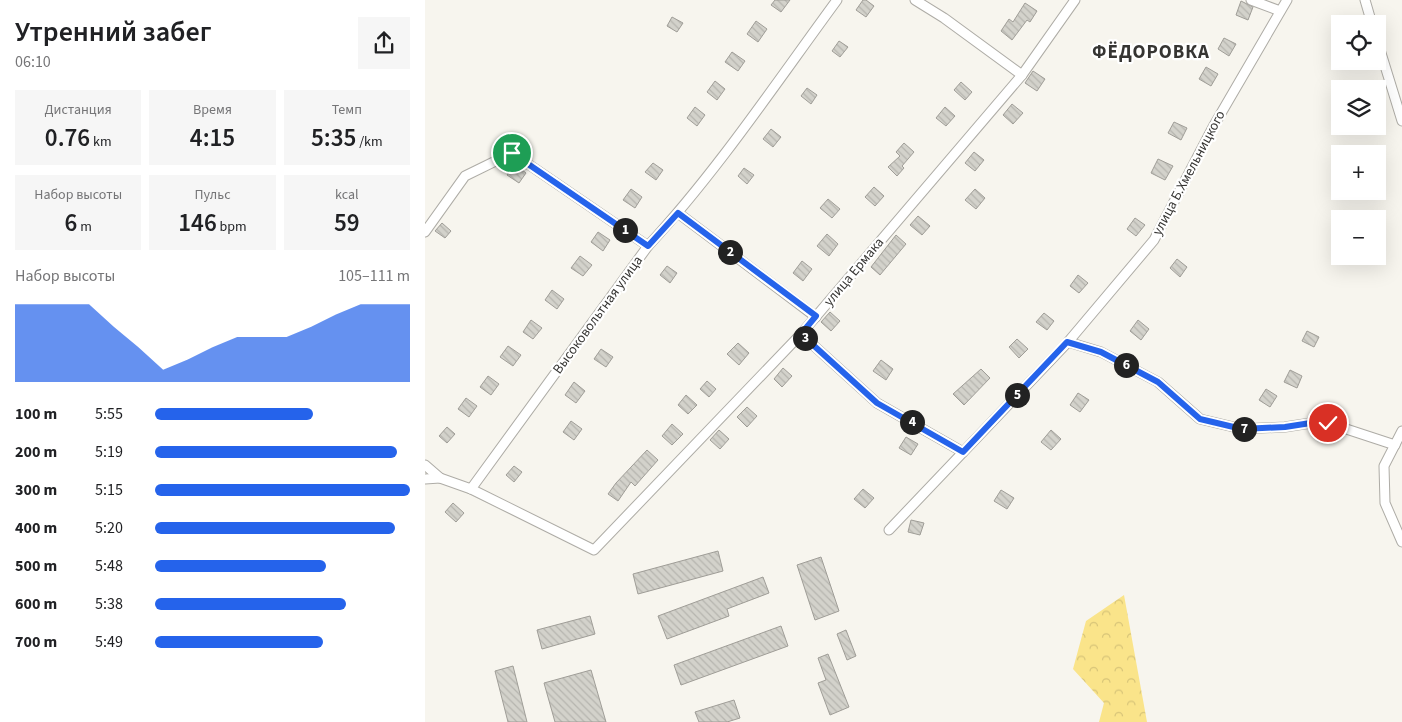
<!DOCTYPE html>
<html lang="ru">
<meta charset="utf-8">
<style>
:root{--surface:#fff;--page:#f6f6f6;--text:#202124;--muted:#757577;--accent:#2563eb}
body{margin:0;font-family:"Source Sans 3",sans-serif;background:var(--page);color:var(--text);height:100vh;display:flex;flex-direction:column;font-size:19px;white-space:nowrap}
*{box-sizing:border-box;margin:0}
p{font-size:16px;color:var(--muted)}
.icon{flex:none;width:28px;height:28px;fill:none;stroke:currentColor;stroke-width:2;stroke-linecap:round;stroke-linejoin:round}
.map{position:relative;flex:1;overflow:hidden}
.side{display:flex;flex-direction:column;background:var(--surface);width:425px}
.side>*{flex:none}
.buttons{position:absolute;left:906px;top:15px;display:grid;gap:10px}
.buttons a{display:grid;place-items:center;width:55px;height:55px;border-radius:0px;background:var(--surface);box-shadow:0 5px 20px #0002;font-size:25px}
.pin{position:absolute;display:grid;place-items:center;width:42px;height:42px;color:#fff;margin:-21px;border:2px solid #fff;border-radius:50%;box-shadow:0 1px 5px #0007}
.km{position:absolute;width:25px;height:25px;margin:-12px;border-radius:50%;background:#222;color:#fff;font-size:14px;line-height:25px;text-align:center}
.round{display:grid;place-items:center;flex:none;width:52px;height:52px;border-radius:0px;background:var(--page)}
.headline{display:flex;align-items:center;justify-content:space-between;height:85px;padding:0 15px}
h1{font-size:28px;font-weight:600;line-height:38px}
.metrics{display:grid;grid-template-columns:repeat(3,1fr);gap:8px;height:85px;padding:5px 15px}
.metrics div{display:grid;align-content:center;border-radius:0px;background:var(--page);text-align:center}
.metrics b{font-size:25px;font-weight:600}
.metrics small{font-size:14px;font-weight:400}
.metrics p{font-size:14px}
.chart{height:140px;padding:10px 15px}
.chart p{display:flex;justify-content:space-between}
.chart svg{width:100%;height:90px;margin-top:5px;fill:var(--accent);opacity:.7}
ul{padding:0 15px;list-style:none;font-size:16px}
li{display:grid;grid-template-columns:80px 60px 1fr;align-items:center;height:38px}
li i{height:12px;border-radius:6px;background:var(--accent)}
main{display:flex;flex:1;min-height:0}
.map>svg:first-child{display:block}
</style>
<main>
<section class="side">
<div class="headline"><div><h1>Утренний забег</h1><p>06:10</p></div><a class="round"><svg class="icon" aria-label="share" viewBox="0 0 24 24"><path d="M12 15V3M7 8l5-5 5 5M5 13v7h14v-7"/></svg></a></div>
<div class="metrics">
<div><p>Дистанция</p><b>0.76<small> km</small></b></div>
<div><p>Время</p><b>4:15</b></div>
<div><p>Темп</p><b>5:35<small> /km</small></b></div>
</div>
<div class="metrics">
<div><p>Набор высоты</p><b>6<small> m</small></b></div>
<div><p>Пульс</p><b>146<small> bpm</small></b></div>
<div><p>kcal</p><b>59</b></div>
</div>
<div class="chart"><p><span>Набор высоты</span>105–111 m</p>
<svg viewBox="0 0 160 44" preserveAspectRatio="none"><path d="M0 44V6L10 6L20 6L30 6L40 17L50 27L60 38L70 33L80 27L90 22L100 22L110 22L120 17L130 11L140 6L150 6L160 6V44z"/></svg>
</div>
<ul>
<li><b>100 m</b>5:55<i style="width:62%"></i></li>
<li><b>200 m</b>5:19<i style="width:95%"></i></li>
<li><b>300 m</b>5:15<i style="width:100%"></i></li>
<li><b>400 m</b>5:20<i style="width:94%"></i></li>
<li><b>500 m</b>5:48<i style="width:67%"></i></li>
<li><b>600 m</b>5:38<i style="width:75%"></i></li>
<li><b>700 m</b>5:49<i style="width:66%"></i></li>
</ul>
</section>
<div class="map">
<svg width="977" height="722" viewBox="0 0 977 722">
<defs>
<pattern id="forest-crowns" width="20" height="18" patternUnits="userSpaceOnUse" patternTransform="scale(1.25)"><rect width="20" height="18" fill="#fae48a"/><path d="M2 6a3 3 0 1 1 6 0M12 15a3 3 0 1 1 6 0" fill="none" stroke="#d7c478"/></pattern>
<pattern id="building-back-hatch" width="6" height="6" patternUnits="userSpaceOnUse" patternTransform="scale(1.25)"><rect width="6" height="6" fill="#d3d2cb"/><path d="M-1 5l2 2M0 0l6 6M5-1l2 2" fill="none" stroke="#b6b5af"/></pattern>
</defs>
<rect width="100%" height="100%" fill="#f7f5ee"/>
<!-- forest -->
<path fill="url(#forest-crowns)" d="M699,595l23,127h-48l5,-19 -31,-34 13,-48z"/>
<!-- building -->
<g fill="url(#building-back-hatch)" stroke="#9f9d97">
<path d="M350,0h15l-9,12 -10,-7z"/>
<path d="M438,0h3l8,6 -8,11 -10,-7z"/>
<path d="M816,1l12,6 -5,13 -12,-5z"/>
<path d="M600,3l12,8 -7,11 -3,-2 -15,20 -11,-9 8,-12 4,3z"/>
<path d="M247,17l11,6 -6,9 -10,-6z"/>
<path d="M331,21l11,8 -9,13 -11,-8z"/>
<path d="M799,38l12,6 -7,12 -11,-7z"/>
<path d="M414,41l9,6 -8,10 -8,-6z"/>
<path d="M307,52l13,9 -7,10 -13,-9z"/>
<path d="M781,67l12,7 -7,12 -12,-7z"/>
<path d="M608,71l12,8 -8,12 -12,-8z"/>
<path d="M290,81l10,8 -8,11 -10,-8z"/>
<path d="M536,82l11,10 -7,8 -11,-10z"/>
<path d="M382,88l10,7 -6,9 -10,-8z"/>
<path d="M587,104l11,9 -10,11 -10,-9z"/>
<path d="M270,107l10,8 -8,11 -10,-8z"/>
<path d="M520,107l10,9 -9,10 -10,-8z"/>
<path d="M749,122l13,6 -6,12 -13,-7z"/>
<path d="M346,129l10,8 -8,10 -10,-8z"/>
<path d="M479,143l10,9 -12,14 2,2 -7,8 -9,-9 12,-11 -4,-4z"/>
<path d="M549,152l10,8 -9,11 -10,-8z"/>
<path d="M733,159l15,7 -8,14 -14,-7z"/>
<path d="M228,163l10,7 -7,10 -11,-8z"/>
<path d="M89,164l12,9 -7,10 -12,-8z"/>
<path d="M319,168l10,7 -7,9 -9,-8z"/>
<path d="M449,187l10,9 -9,10 -10,-9z"/>
<path d="M206,189l11,8 -7,11 -12,-8z"/>
<path d="M550,189l10,9 -9,11 -11,-9z"/>
<path d="M403,199l12,10 -8,9 -12,-10z"/>
<path d="M493,216l12,10 -8,9 -12,-10z"/>
<path d="M710,218l10,7 -9,11 -9,-7z"/>
<path d="M17,223l9,8 -6,7 -10,-7z"/>
<path d="M173,232l12,8 -7,11 -12,-9z"/>
<path d="M402,234l11,10 -9,12 -12,-10z"/>
<path d="M471,235l10,9 -26,31 -9,-8z"/>
<path d="M155,256l12,9 -9,11 -12,-8z"/>
<path d="M752,259l10,8 -7,10 -10,-9z"/>
<path d="M377,261l10,8 -9,12 -10,-8z"/>
<path d="M242,266l10,7 -7,10 -10,-8z"/>
<path d="M653,275l10,8 -9,10 -9,-7z"/>
<path d="M127,290l12,9 -7,10 -12,-9z"/>
<path d="M405,312l10,9 -9,10 -10,-9z"/>
<path d="M619,313l10,8 -7,9 -11,-8z"/>
<path d="M106,320l11,8 -9,11 -10,-7z"/>
<path d="M713,320l11,9 -8,11 -11,-9z"/>
<path d="M882,331l12,6 -5,10 -12,-6z"/>
<path d="M592,339l11,10 -9,9 -10,-11z"/>
<path d="M313,343l11,10 -10,12 -12,-11z"/>
<path d="M83,346l13,9 -8,11 -13,-9z"/>
<path d="M176,349l12,8 -7,10 -12,-8z"/>
<path d="M456,360l12,9 -7,11 -13,-9z"/>
<path d="M358,368l9,8 -10,11 -8,-8z"/>
<path d="M556,369l9,9 -26,27 -11,-11z"/>
<path d="M865,370l12,6 -5,12 -13,-6z"/>
<path d="M63,376l11,8 -8,11 -11,-8z"/>
<path d="M282,381l9,8 -7,8 -9,-8z"/>
<path d="M149,382l11,9 -9,12 -11,-8z"/>
<path d="M841,389l11,7 -7,11 -11,-7z"/>
<path d="M653,393l11,7 -9,12 -10,-7z"/>
<path d="M261,395l11,10 -9,9 -10,-9z"/>
<path d="M41,398l11,8 -8,11 -11,-8z"/>
<path d="M322,407l10,9 -10,11 -10,-10z"/>
<path d="M146,421l11,8 -8,11 -11,-8z"/>
<path d="M247,424l11,10 -11,11 -10,-9z"/>
<path d="M22,427l8,7 -8,9 -8,-7z"/>
<path d="M294,430l10,9 -9,10 -10,-9z"/>
<path d="M626,430l10,9 -10,11 -10,-8z"/>
<path d="M481,437l12,7 -7,11 -12,-7z"/>
<path d="M222,450l11,10 -23,26 -4,-4 -13,19 -10,-7 8,-11z"/>
<path d="M89,466l8,6 -8,10 -8,-7z"/>
<path d="M438,489l11,9 -9,10 -11,-9z"/>
<path d="M576,490l13,8 -7,11 -13,-8z"/>
<path d="M28,503l11,10 -8,9 -11,-10z"/>
<path d="M486,520l13,3 -4,12 -12,-3z"/>
<path d="M293,551l5,20 -85,23 -5,-20z"/>
<path d="M396,557l18,54 -24,9 -18,-55z"/>
<path d="M338,577l6,16 -42,16 2,7 -62,23 -9,-23z"/>
<path d="M165,616l5,18 -53,15 -5,-19z"/>
<path d="M356,626l7,20 -107,39 -7,-20z"/>
<path d="M421,630l10,26 -9,4 -10,-26z"/>
<path d="M403,654l21,53 -19,8 -12,-32 8,-3 -8,-22z"/>
<path d="M88,666l14,56h-19l-13,-51z"/>
<path d="M166,670l15,52h-51l-11,-39z"/>
<path d="M309,700l6,18 -13,4h-28l-4,-10z"/>
</g>
<g fill="none" stroke-linecap="round" stroke-linejoin="round">
<defs>
<g id="minor">
<path d="M490,0l29,18 78,57"/>
<path d="M826,0l29,11"/>
<path d="M940,0l7,24"/>
<path d="M952,40l25,81"/>
<path d="M253,213l138,104"/>
<path d="M0,232l40,-56 47,-23 136,93"/>
<path d="M376,334l76,69 86,49"/>
<path d="M643,342l33,10 57,30 42,37 42,10 43,-2 32,-5 11,1 67,22"/>
<path d="M977,431l-18,35 1,37 17,39"/>
<path d="M0,465l15,13 31,11 123,61 207,-216 221,-259 53,-75"/>
<path d="M0,479l15,-1"/>
<path d="M46,489l177,-243c70,-76 128,-163 189,-246"/>
<path d="M464,530l179,-188 86,-102 59,-113 74,-127"/>
</g>
</defs>
<!-- minor casing -->
<use href="#minor" stroke="#aeaca6" stroke-width="11"/>
<!-- minor -->
<use href="#minor" stroke="#fff" stroke-width="9"/>
</g>
<g fill="none" stroke-linecap="round" stroke-linejoin="round">
<defs>
<path id="route" d="M87,153l136,93 30,-33 138,103 -15,18 76,69 86,49 104,-110 34,10 57,30 42,37 42,10 43,-2 32,-5 11,1"/>
</defs>
<!-- route casing -->
<use href="#route" stroke="#fff" stroke-width="10"/>
<!-- route -->
<use href="#route" stroke="#2563eb" stroke-width="6"/>
</g>
<g text-anchor="middle" dominant-baseline="central" stroke-width="4.5" stroke-linejoin="round" paint-order="stroke">
<!-- street labels -->
<g font-size="14" fill="#363533" stroke="#fff">
<text transform="translate(764 173) rotate(-62)">улица Б.Хмельницкого</text>
<text transform="translate(429 272) rotate(-50)">улица Ермака</text>
<text transform="translate(173 315) rotate(-54)">Высоковольтная улица</text>
</g>
<!-- district labels -->
<g font-size="19" font-weight="bold" letter-spacing="1" fill="#363533" stroke="#fff">
<text x="726" y="52">ФЁДОРОВКА</text>
</g>
</g>
</svg>
<div class="buttons">
<a><svg class="icon" aria-label="locate" viewBox="0 0 24 24"><circle cx="12" cy="12" r="6"/><path d="M12 2v4M12 18v4M2 12h4M18 12h4"/></svg></a>
<a><svg class="icon" aria-label="layers" viewBox="0 0 24 24"><path d="M12 4l9 5-9 5-9-5zM3 14l9 5 9-5"/></svg></a>
<a>+</a>
<a>−</a>
</div>
<div class="pin" style="left:87px;top:153px;background:#1e9e55"><svg class="icon" aria-label="arrive" viewBox="0 0 24 24"><path d="M6 21V4h12l-3 4 3 4H6"/></svg></div>
<div class="pin" style="left:903px;top:423px;background:#d93025"><svg class="icon" aria-label="check" viewBox="0 0 24 24"><path d="M5 12l5 5 9-10"/></svg></div>
<b class="km" style="left:200px;top:230px">1</b>
<b class="km" style="left:305px;top:252px">2</b>
<b class="km" style="left:380px;top:338px">3</b>
<b class="km" style="left:487px;top:422px">4</b>
<b class="km" style="left:592px;top:395px">5</b>
<b class="km" style="left:701px;top:365px">6</b>
<b class="km" style="left:819px;top:429px">7</b>
</div>
</main>
